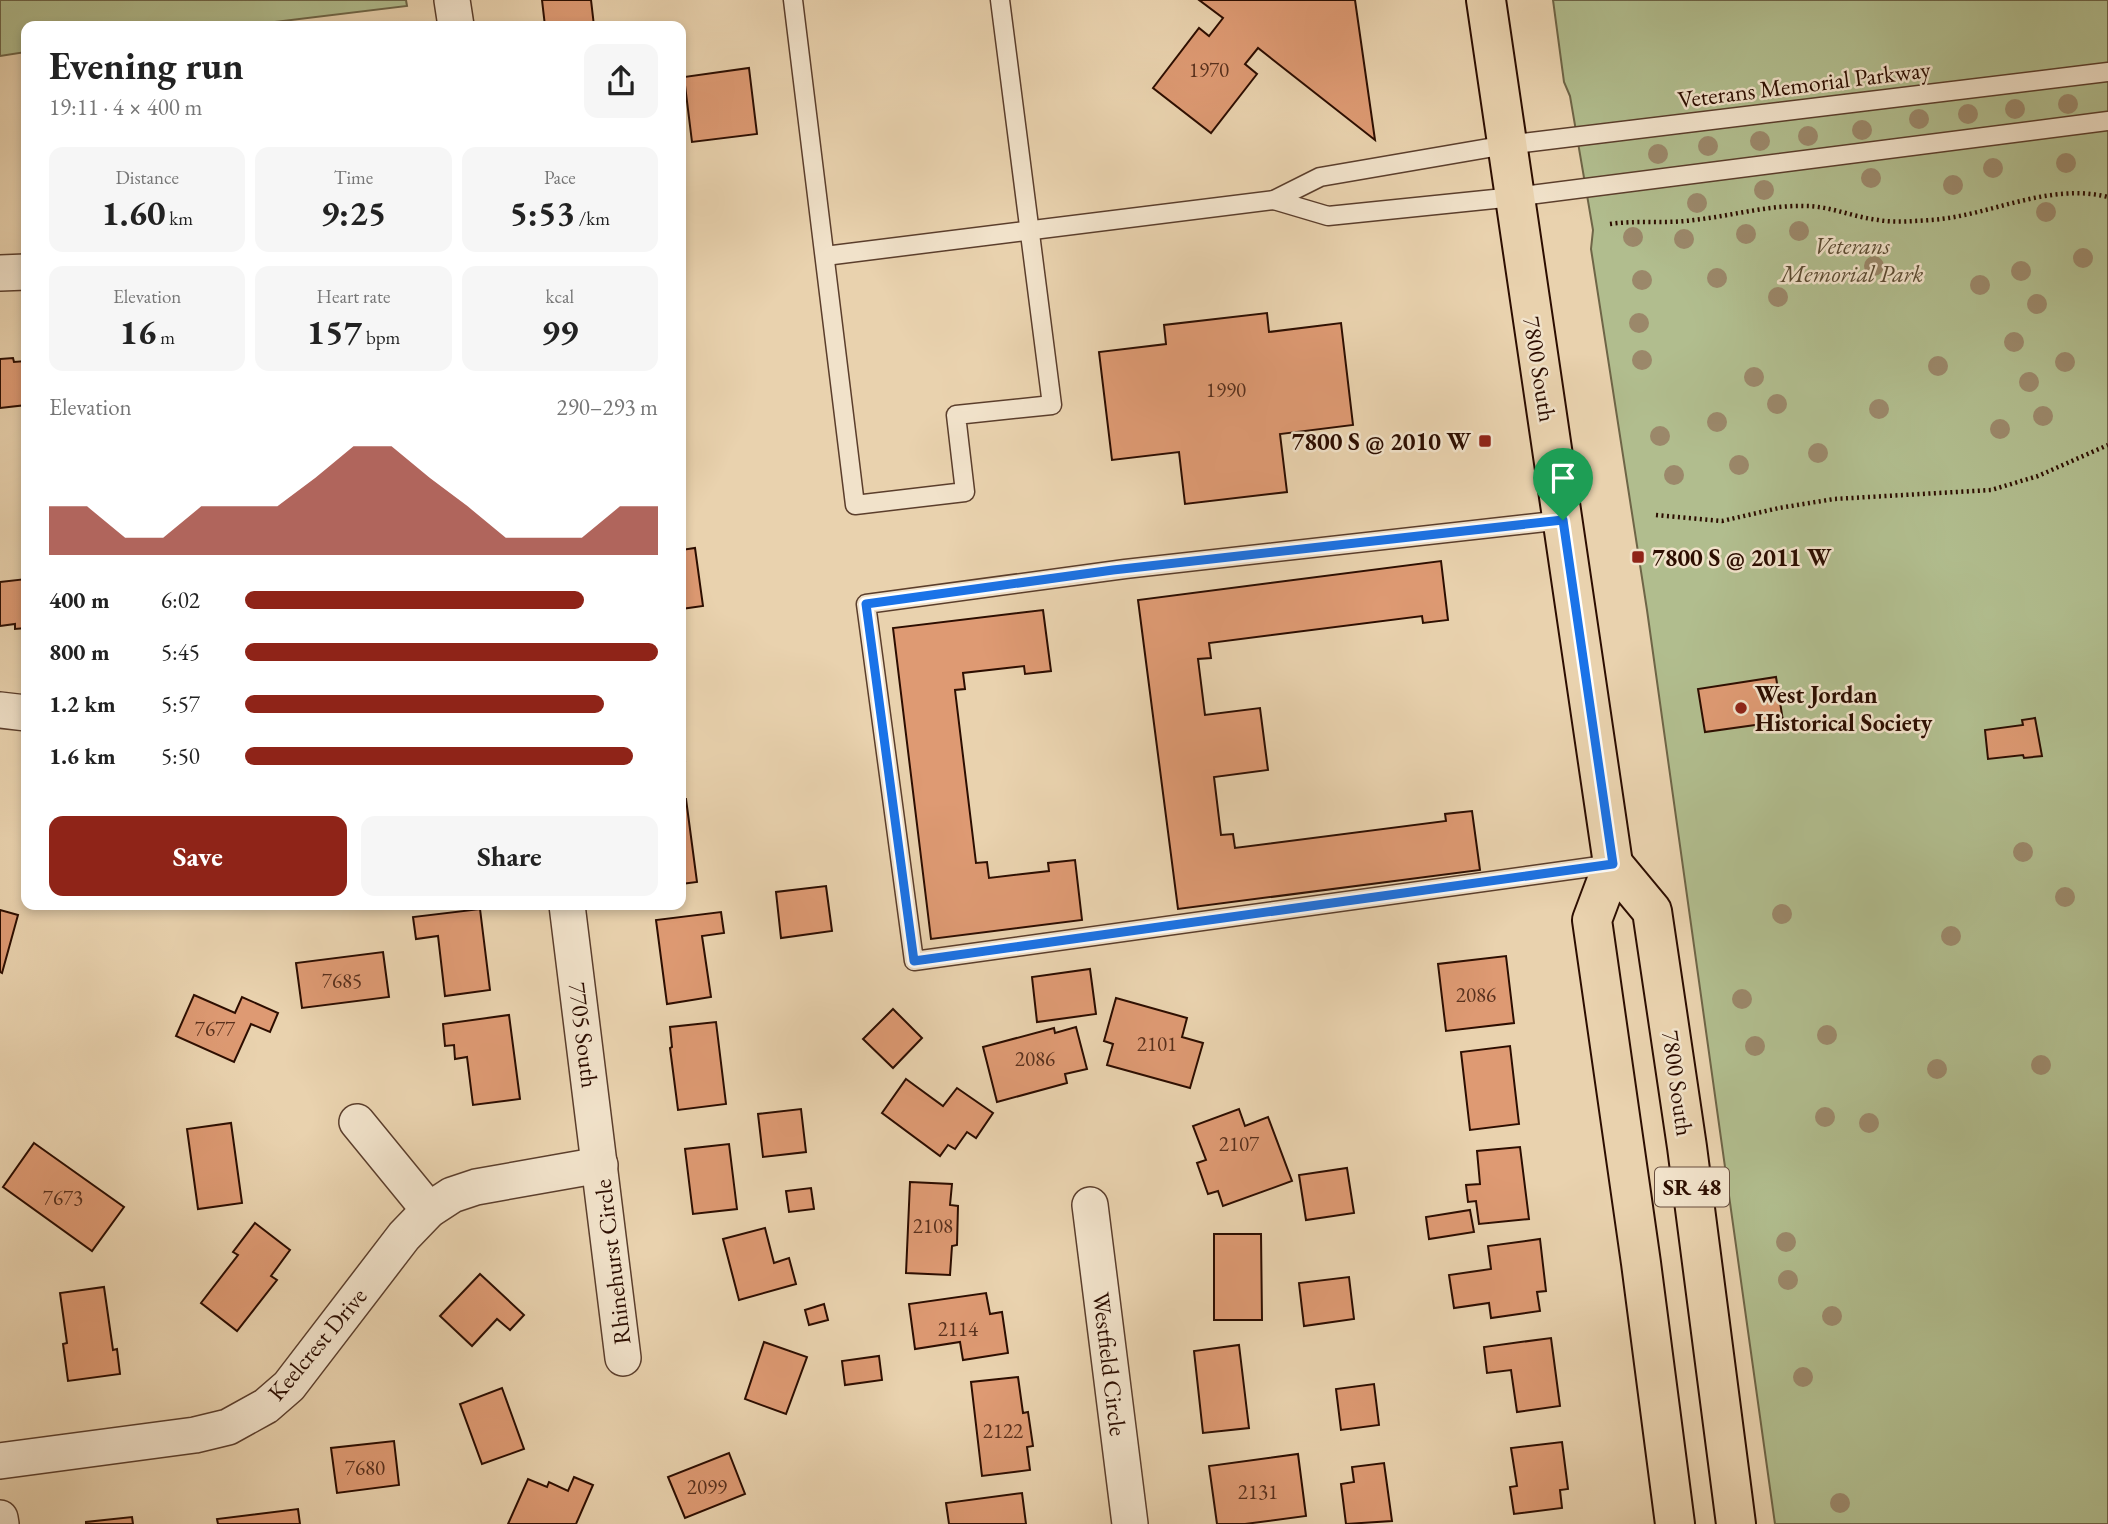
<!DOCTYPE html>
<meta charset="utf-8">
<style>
:root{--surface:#fff;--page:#f6f6f6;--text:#222;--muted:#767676;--accent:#8f2418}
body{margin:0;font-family:"EB Garamond",serif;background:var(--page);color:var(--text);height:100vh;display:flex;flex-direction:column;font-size:26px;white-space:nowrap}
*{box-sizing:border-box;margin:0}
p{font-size:23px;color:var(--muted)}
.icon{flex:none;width:38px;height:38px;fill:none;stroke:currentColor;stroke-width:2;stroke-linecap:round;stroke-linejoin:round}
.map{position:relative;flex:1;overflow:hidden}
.sheet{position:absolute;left:21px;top:21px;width:665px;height:889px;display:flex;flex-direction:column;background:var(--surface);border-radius:14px;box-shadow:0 4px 10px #0003}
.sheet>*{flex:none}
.pin{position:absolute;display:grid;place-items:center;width:60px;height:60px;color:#fff;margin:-72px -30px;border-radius:50% 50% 50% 0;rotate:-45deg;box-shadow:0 0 7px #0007}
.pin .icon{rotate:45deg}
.round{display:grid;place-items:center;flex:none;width:74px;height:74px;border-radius:14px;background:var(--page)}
.summary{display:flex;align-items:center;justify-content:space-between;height:119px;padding:0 28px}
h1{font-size:38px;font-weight:700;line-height:52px}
.figures{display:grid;grid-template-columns:repeat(3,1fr);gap:10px;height:119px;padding:7px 28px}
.figures div{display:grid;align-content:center;border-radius:14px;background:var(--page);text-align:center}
.figures b{font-size:35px;font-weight:700}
.figures small{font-size:19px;font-weight:400}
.figures p{font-size:19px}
.chart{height:196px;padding:14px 28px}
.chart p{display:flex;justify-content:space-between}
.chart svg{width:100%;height:126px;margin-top:7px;fill:var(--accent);opacity:.7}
.primary-button{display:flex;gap:14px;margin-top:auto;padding:14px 28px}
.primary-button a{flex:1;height:80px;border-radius:14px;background:var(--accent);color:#fff;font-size:28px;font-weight:700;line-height:80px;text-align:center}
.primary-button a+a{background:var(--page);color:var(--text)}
ul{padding:0 28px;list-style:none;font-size:23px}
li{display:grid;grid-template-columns:112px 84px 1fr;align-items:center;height:52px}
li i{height:18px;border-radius:9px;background:var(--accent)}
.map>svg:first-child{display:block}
</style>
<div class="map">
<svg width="2108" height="1524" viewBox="0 0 2108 1524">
<rect width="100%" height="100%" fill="#e9d2ae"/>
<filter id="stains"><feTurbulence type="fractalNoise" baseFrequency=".00286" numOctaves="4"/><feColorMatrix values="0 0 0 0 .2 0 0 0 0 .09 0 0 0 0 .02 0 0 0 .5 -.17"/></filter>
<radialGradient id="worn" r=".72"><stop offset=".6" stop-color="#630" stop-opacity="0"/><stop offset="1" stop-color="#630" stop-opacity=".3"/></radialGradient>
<!-- green -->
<g fill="#b1bd8e" stroke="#6e6547" stroke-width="2">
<path d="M0,0h406l1,6 -165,20h-216v26l-26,4z"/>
<path d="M1553,0h555v1524h-333l-128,-914 -56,-361 2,-19 -23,-134 -6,-14z"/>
</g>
<!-- building -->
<g fill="#de9a73" stroke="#2c0d00" stroke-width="2">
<path d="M542,0h49l3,26h-49z"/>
<path d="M1199,0h156l20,140 -117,-92 -13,16 12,10 -46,59 -58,-45 46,-60 10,8 14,-18z"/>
<path d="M749,68l8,66 -65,8 -8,-65z"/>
<path d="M1267,313l2,19 72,-9 12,102 -73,9 7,58 -102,12 -6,-52 -67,8 -13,-108 67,-8 -2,-19z"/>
<path d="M13,358l1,4 12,-1v44l-26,3v-49z"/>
<path d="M695,548l8,58 -22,3v-59z"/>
<path d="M1441,561l7,59 -25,3 -1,-7 -213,27 2,15 -13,1 7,56 55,-7 8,62 -54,7 7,58 12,-1 2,14 211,-27 -1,-7 27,-3 8,59 -302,39 -40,-309z"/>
<path d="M26,579v49l-11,1v-5l-15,2v-44z"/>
<path d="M1043,610l8,61 -26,3 -1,-8 -61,7 2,16 -10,1 21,173 11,-1 2,16 60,-7 -1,-8 27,-3 7,60 -151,19 -38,-311z"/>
<path d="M1776,677l7,44 -78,11 -7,-43z"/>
<path d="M2035,718l7,38 -18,2 -1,-3 -35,4 -3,-29 38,-5 -1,-5z"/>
<path d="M681,727l4,34 -4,1z"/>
<path d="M681,799h5l11,83 -16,2z"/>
<path d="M826,886l6,45 -51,7 -5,-46z"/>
<path d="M480,909l10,81 -45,6 -7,-60 -22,3 -3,-22z"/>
<path d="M0,910l18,5 -16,58 -2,-1z"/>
<path d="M721,912l3,21 -22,3 9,61 -44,7 -11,-84z"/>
<path d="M383,952l6,45 -87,11 -6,-45z"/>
<path d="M1506,956l8,67 -68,8 -8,-67z"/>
<path d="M1090,969l6,45 -59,8 -5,-45z"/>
<path d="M194,995l41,18 7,-16 36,16 -8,19 -19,-8 -17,38 -58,-26z"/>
<path d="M1116,998l71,20 -5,19 21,6 -13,45 -83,-23 6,-21 -9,-3z"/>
<path d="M893,1009l29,29 -29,30 -30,-29z"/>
<path d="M509,1015l11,84 -47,6 -6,-48 -12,2 -1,-14 -9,1 -2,-22z"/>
<path d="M716,1022l10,82 -48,6 -8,-62 2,-1 -2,-20z"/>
<path d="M1076,1027l11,42 -22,5 2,9 -70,19 -14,-55 71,-19 1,5z"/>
<path d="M1510,1046l9,78 -49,6 -9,-78z"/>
<path d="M906,1079l37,27 14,-18 36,25 -17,25 -9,-6 -12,17 -7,-4 -8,11 -58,-43z"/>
<path d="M801,1109l5,43 -43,5 -5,-43z"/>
<path d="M1239,1109l6,17 23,-9 24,64 -69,25 -5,-15 -10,3 -11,-31 9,-3 -13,-34z"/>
<path d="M231,1123l11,80 -44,6 -11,-80z"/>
<path d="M34,1143l90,64 -32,44 -89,-64z"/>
<path d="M729,1144l8,65 -44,5 -8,-65z"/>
<path d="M1520,1147l9,72 -50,5 -3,-23 -8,1 -2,-17 14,-1 -3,-33z"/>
<path d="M1347,1168l7,45 -48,7 -7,-45z"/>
<path d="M910,1182l42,2 -2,21 8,1 -1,39 -5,1 -2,29 -44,-2z"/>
<path d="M811,1188l3,21 -25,3 -3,-21z"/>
<path d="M1470,1210l4,22 -45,7 -3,-22z"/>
<path d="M255,1223l35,27 -19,26 6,4 -40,51 -36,-28 37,-48 -5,-3z"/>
<path d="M765,1228l9,35 15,-5 7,26 -57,16 -16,-61z"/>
<path d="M1214,1234h47l1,86h-48z"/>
<path d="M1540,1239l6,52 -9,1 3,19 -49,7 -2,-15 -35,5 -5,-33 42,-6 -3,-23z"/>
<path d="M480,1274l44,41 -14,15 -13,-11 -25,27 -32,-30z"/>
<path d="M1349,1277l5,42 -50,7 -5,-43z"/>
<path d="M104,1287l9,63 4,-1 3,25 -52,7 -5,-37 4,-1 -7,-50z"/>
<path d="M986,1293l4,21 12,-2 6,41 -45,7 -3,-18 -45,7 -6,-45z"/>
<path d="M824,1304l4,16 -19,5 -4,-15z"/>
<path d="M1551,1338l9,68 -43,6 -6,-42 -24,3 -3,-26z"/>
<path d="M764,1342l43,15 -21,57 -41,-15z"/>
<path d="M1239,1345l10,83 -46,5 -9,-82z"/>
<path d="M879,1356l3,24 -37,5 -3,-24z"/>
<path d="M1018,1377l5,36 5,-1 5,34 -6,1 3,23 -48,6 -11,-94z"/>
<path d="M1374,1384l5,41 -38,5 -5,-41z"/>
<path d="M502,1388l22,61 -42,15 -22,-60z"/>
<path d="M394,1441l5,44 -62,8 -6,-45z"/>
<path d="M1562,1442l6,47 -8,1 2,18 -48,6 -4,-27 7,-1 -6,-38z"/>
<path d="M729,1453l16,41 -60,24 -17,-41z"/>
<path d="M1298,1454l8,62 -61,8h-28l-8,-58z"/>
<path d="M1384,1463l8,58 -46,3 -5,-40 13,-2 -2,-15z"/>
<path d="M574,1477l19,8 -17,39h-68l20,-45 19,8 2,-5 19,9z"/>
<path d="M1022,1493l4,31h-77l-3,-21z"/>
<path d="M298,1509l2,15h-82l-1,-5z"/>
<path d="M132,1517l1,7h-47v-2z"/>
</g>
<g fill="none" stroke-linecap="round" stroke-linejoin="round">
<defs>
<g id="lane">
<path d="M793,0l62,505 110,-13 -9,-77 96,-10 -52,-405"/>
<path d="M1274,200l54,16 186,-19 594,-76"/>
<path d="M825,256l449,-56 46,-23 186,-32 602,-73"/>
<path d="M1563,520l-438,49 -259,35 48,357 699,-97"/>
</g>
<g id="street">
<path d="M452,0l4,26"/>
<path d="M0,273l26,-1"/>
<path d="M0,710l26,3"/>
<path d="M567,905l56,453"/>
<path d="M357,1122l72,88"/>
<path d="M1090,1205l40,319"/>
<path d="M0,1461l195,-26 33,-8 38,-21 23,-20 115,-150 25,-26 23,-15 24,-8 124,-22"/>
<path d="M0,1518l1,6"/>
</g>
<g id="primary">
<path d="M1486,0l127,864 -21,56 49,343 34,261"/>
<path d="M1613,864l39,47 35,236 49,377"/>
</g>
</defs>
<!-- lane casing -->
<use href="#lane" stroke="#5b3e2c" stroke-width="21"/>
<!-- street casing -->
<use href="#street" stroke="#5b3e2c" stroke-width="38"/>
<!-- primary casing -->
<use href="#primary" stroke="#2c0d00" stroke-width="42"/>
<!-- path -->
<g stroke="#2c0d00" stroke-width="4.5" stroke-dasharray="2 3.5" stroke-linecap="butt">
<path d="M1610,224c28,-4 56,0 84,-4 37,-4 74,-15 111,-14 25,0 48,11 73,14 17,3 35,1 53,0 59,-4 117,-38 177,-23"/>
<path d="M1656,515l66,6 57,-13 55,-9 157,-9 47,-14 70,-31"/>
</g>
<!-- lane -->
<use href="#lane" stroke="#f1e2ca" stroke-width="18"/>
<!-- street -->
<use href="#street" stroke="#f1e2ca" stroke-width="35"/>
<!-- primary -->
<use href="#primary" stroke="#e9d2ae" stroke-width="38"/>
</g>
<!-- trees -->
<g fill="#9b886a">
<circle cx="2068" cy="104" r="10"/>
<circle cx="2015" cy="109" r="10"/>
<circle cx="1968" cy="114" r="10"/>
<circle cx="1919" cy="119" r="10"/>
<circle cx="1862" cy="130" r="10"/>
<circle cx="1808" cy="136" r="10"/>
<circle cx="1760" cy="141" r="10"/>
<circle cx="1708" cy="146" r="10"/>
<circle cx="1658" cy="154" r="10"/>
<circle cx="2066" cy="163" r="10"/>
<circle cx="1993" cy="168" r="10"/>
<circle cx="1871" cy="178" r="10"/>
<circle cx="1953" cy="185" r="10"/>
<circle cx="1764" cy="190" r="10"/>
<circle cx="1697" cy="203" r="10"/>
<circle cx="2046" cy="212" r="10"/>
<circle cx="1799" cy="231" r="10"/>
<circle cx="1746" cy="234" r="10"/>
<circle cx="1633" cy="237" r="10"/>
<circle cx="1684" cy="239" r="10"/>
<circle cx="2083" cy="258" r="10"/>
<circle cx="1874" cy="266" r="10"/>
<circle cx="2021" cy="271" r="10"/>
<circle cx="1717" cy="278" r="10"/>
<circle cx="1642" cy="280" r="10"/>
<circle cx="1980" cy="285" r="10"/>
<circle cx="1778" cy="297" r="10"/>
<circle cx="2037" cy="304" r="10"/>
<circle cx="1639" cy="323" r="10"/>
<circle cx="2014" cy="342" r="10"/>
<circle cx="1642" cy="360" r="10"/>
<circle cx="2065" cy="362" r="10"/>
<circle cx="1938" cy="366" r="10"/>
<circle cx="1754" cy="377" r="10"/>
<circle cx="2029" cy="382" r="10"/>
<circle cx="1777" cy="404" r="10"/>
<circle cx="1879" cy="409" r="10"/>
<circle cx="2043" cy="416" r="10"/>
<circle cx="1717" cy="422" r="10"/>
<circle cx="2000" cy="429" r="10"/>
<circle cx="1660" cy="436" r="10"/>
<circle cx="1818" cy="453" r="10"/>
<circle cx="1739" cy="465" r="10"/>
<circle cx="1674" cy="475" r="10"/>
<circle cx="2023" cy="852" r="10"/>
<circle cx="2065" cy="897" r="10"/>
<circle cx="1782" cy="914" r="10"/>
<circle cx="1951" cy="936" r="10"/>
<circle cx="1742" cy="999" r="10"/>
<circle cx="1827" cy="1035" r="10"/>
<circle cx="1755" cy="1046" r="10"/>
<circle cx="2041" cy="1065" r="10"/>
<circle cx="1937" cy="1069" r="10"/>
<circle cx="1825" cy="1117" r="10"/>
<circle cx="1869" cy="1123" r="10"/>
<circle cx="1786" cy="1242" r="10"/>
<circle cx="1788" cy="1280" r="10"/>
<circle cx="1832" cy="1316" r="10"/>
<circle cx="1803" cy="1377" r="10"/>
<circle cx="1840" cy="1503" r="10"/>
</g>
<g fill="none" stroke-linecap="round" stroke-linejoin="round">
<defs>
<path id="route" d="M1563,520l50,344 -699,97 -48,-357 247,-34z"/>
</defs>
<!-- route casing -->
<use href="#route" stroke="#fff" stroke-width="14"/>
<!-- route -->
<use href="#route" stroke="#1a73e8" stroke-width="9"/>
</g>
<!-- markers -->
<g fill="#8f2418" stroke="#f1e2ca" stroke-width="2.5">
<rect x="1478" y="434" width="14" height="14" rx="3.5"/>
<rect x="1631" y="550" width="14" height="14" rx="3.5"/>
<circle cx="1741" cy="708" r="7"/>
</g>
<g text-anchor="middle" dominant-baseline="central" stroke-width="5" stroke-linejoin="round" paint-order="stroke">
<!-- number labels -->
<g font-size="21" fill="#58301d">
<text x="1209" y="69">1970</text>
<text x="1226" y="389">1990</text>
<text x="342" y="980">7685</text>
<text x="1476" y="994">2086</text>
<text x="215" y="1028">7677</text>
<text x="1157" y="1043">2101</text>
<text x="1035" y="1058">2086</text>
<text x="1239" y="1143">2107</text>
<text x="63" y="1197">7673</text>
<text x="933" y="1225">2108</text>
<text x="958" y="1328">2114</text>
<text x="1003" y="1430">2122</text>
<text x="365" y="1467">7680</text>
<text x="707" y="1486">2099</text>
<text x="1258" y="1491">2131</text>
</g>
<!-- shield labels -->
<rect fill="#f1e2ca" stroke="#674d3d" stroke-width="2" x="1655" y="1167.5" width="74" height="39" rx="5"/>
<g font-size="23" font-weight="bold" fill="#2c0d00">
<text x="1692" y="1187">SR 48</text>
</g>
<!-- street labels -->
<g font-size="24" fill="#2c0d00" stroke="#f1e2ca">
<text transform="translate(1804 84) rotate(-7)">Veterans Memorial Parkway</text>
<text transform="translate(1540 369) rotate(81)">7800 South</text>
<text transform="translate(584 1035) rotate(83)">7705 South</text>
<text transform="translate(1678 1083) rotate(82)">7800 South</text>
<text transform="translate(612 1262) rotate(-97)">Rhinehurst Circle</text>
<text transform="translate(317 1344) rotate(-50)">Keelcrest Drive</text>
<text transform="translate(1110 1364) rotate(83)">Westfield Circle</text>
</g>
<!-- park labels -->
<g font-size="24" font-style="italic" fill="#5b4b32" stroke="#f1e2ca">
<text x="1852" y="245">Veterans<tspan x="1852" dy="28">Memorial Park</tspan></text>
</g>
<!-- poi labels -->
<g font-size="24" font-weight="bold" fill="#2c0d00" stroke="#f1e2ca" text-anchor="start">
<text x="1471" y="441" text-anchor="end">7800 S @ 2010 W</text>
<text x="1652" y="557">7800 S @ 2011 W</text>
<text x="1755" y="694">West Jordan<tspan x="1755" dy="28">Historical Society</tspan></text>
</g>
</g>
<rect width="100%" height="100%" filter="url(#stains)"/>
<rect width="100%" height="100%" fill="url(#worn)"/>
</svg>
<div class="pin" style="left:1563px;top:520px;background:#1e9e55"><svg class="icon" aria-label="arrive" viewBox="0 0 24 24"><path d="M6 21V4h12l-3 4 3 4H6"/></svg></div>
<section class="sheet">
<div class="summary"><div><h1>Evening run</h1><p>19:11 · 4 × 400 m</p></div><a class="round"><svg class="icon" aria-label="share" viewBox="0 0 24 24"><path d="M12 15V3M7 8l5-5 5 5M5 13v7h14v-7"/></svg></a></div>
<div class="figures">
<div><p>Distance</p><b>1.60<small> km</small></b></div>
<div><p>Time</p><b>9:25</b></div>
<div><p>Pace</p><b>5:53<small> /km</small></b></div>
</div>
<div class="figures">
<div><p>Elevation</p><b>16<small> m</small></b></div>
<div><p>Heart rate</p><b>157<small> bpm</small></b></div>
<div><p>kcal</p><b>99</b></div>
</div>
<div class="chart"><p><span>Elevation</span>290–293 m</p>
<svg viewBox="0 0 160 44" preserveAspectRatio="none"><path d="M0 44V27L10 27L20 38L30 38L40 27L50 27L60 27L70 17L80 6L90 6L100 17L110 27L120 38L130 38L140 38L150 27L160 27V44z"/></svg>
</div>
<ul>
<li><b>400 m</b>6:02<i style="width:82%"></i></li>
<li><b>800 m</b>5:45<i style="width:100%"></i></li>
<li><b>1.2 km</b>5:57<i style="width:87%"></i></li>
<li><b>1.6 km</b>5:50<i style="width:94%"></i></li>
</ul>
<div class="primary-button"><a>Save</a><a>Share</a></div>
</section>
</div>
